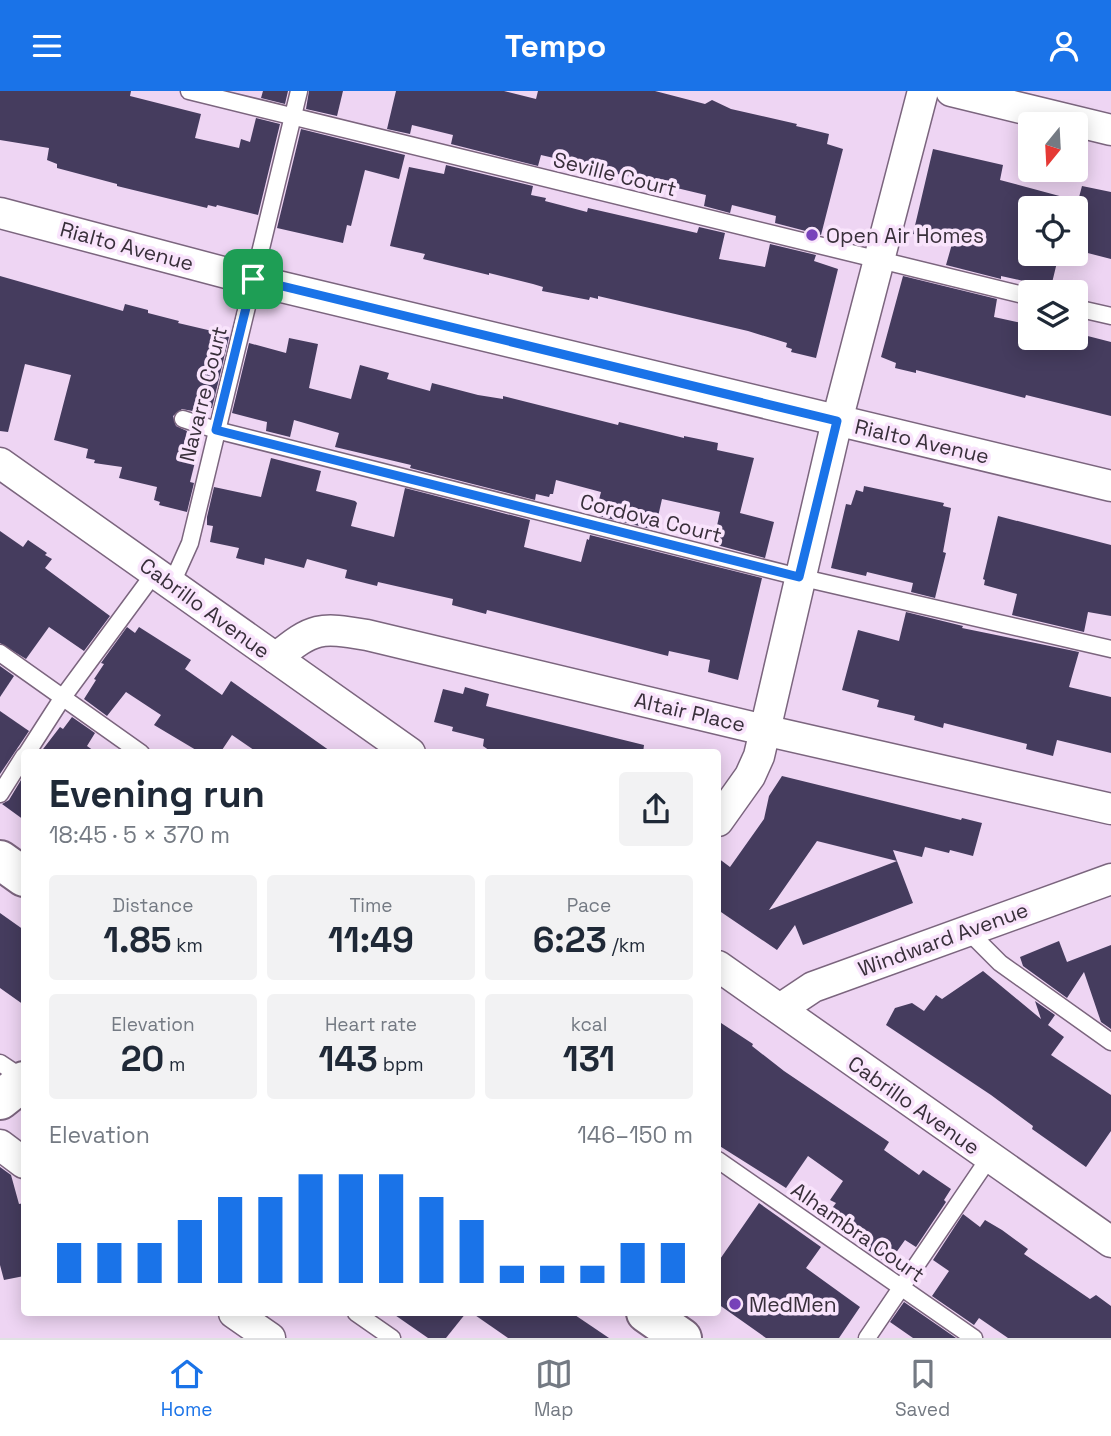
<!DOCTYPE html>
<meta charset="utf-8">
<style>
:root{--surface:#fff;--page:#f2f2f3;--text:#1f2937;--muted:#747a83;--line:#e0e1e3;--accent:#1a73e8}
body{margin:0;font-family:"Space Grotesk",sans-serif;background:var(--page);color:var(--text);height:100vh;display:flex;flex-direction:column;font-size:26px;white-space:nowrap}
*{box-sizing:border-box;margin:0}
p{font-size:23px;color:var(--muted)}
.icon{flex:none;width:38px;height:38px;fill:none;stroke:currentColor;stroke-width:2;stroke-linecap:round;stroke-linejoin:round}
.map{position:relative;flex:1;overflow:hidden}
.drawer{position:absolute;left:21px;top:658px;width:700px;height:567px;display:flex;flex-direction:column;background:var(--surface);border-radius:7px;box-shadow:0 4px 18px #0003}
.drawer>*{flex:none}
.needle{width:46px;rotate:198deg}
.buttons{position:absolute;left:1018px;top:21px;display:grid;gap:14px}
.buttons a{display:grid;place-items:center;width:70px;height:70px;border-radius:7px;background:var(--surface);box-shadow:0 4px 18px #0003;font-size:35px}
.pin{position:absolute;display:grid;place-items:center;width:60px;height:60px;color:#fff;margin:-30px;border-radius:14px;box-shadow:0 4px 10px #0006}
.round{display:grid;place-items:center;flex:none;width:74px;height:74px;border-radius:7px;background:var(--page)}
.overview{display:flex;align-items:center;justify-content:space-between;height:119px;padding:0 28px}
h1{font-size:38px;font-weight:700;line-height:52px}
.figures{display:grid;grid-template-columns:repeat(3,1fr);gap:10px;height:119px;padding:7px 28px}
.figures div{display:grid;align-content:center;border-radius:7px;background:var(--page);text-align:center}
.figures b{font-size:35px;font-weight:700}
.figures small{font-size:19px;font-weight:400}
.figures p{font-size:19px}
.chart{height:196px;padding:14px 28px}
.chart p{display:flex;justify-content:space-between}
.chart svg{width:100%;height:126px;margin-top:7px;stroke:var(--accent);stroke-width:6}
header{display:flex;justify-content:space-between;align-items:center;height:91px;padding:0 28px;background:var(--accent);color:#fff;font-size:32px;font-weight:700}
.tab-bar{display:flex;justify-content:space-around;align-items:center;height:98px;border-top:2px solid var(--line);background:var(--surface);font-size:19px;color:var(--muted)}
.tab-bar a{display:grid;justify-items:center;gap:4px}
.tab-bar .selected{color:var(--accent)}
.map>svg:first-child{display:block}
</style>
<header><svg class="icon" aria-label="menu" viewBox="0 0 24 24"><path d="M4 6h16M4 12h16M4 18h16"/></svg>Tempo<svg class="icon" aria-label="person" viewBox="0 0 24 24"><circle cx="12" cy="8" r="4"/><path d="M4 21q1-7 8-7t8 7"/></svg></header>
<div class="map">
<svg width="1111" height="1247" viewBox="0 0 1111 1247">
<rect width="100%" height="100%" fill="#eed5f3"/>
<!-- building -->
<g fill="#453c5e">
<path d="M0,0h131l-1,5 71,18 -6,24 44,10 2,-9 9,3 6,-24 24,6 -22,91 -41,-10 -1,2 -8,-2 -1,3 -90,-22v-2l-60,-16v-4l-10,-4 2,-12 -49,-8z"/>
<path d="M263,0h25l-3,13 -24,-6z"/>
<path d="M309,0h34l-6,25 -31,-7z"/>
<path d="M396,0h108l32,8 2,-8h117l50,13 7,-4 19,9 66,15 -1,2 33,8 -2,10 16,5 -22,86 -46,-12 1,-7 -44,-11 -2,8 -26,-7 2,-11 -109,-26 1,-4 -41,-10 -3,3 -13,-3 -3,11 -87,-22 2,-9 -41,-10 -2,9 -23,-5z"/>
<path d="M301,38l104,26 -6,24 -34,-9 -14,56 -4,-1 -4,18 -66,-15z"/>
<path d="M933,58l70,16 -3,15 78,21 4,-15 29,6v67l-35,-9v-42h-45v46h28l-8,33 -50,-11v3l-55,-14 6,-21 -39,-10z"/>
<path d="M446,74l87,21 -2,9 15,3 -1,3 42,11 1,-4 109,25 2,-6 26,6 -6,26 46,8 5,-23 46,11 -2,6 24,8 -22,89 -25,-6 1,-3 -6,-2 1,-4 -39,-12 -150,-35v3l-8,-2 -1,3 -47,-9 1,-4 -10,-3 -44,-11v2l-66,-16 2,-5 -35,-8 19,-79 35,7z"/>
<path d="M0,185l123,35 2,-7 23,6v3l31,8 -1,2 47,11 -1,2 5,1 -17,71h-3l-1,6 -26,-5 -9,7 3,10 11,5 -6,24 15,3 -6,24 4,1 -7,29 -28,-7 1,-3 -6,-2 3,-13 -38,-9 3,-11 -28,-4 1,-3 -9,-2 2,-9 -34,-9 17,-65 -46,-11 -17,68 -8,-1z"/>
<path d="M903,185l94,23 -3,18 37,8v13h45v-5l35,9v74l-85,-21 -1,3 -109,-28v3l-21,-5 1,-5 -15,-6z"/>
<path d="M289,247l29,6 -9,44 42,11 9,-34 29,8 -2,6 43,12 2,-8 46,12 25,4v-3l115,29 1,-3 65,16v-2l34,7 -1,7 37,8 -14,55 34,9 -9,36 -52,-14 7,-32 -58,-13 -7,31 -60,-15 6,-23 -45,-12 -3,14h-3l-1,3 -13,-3 -1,6 -125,-32 1,-3 -76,-18 4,-14 -45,-13 -4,17 -24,-6 1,-9 -35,-9 17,-70 37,10z"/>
<path d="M271,367l50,13 -5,20 39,10 2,2 -6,23 43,11 11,-49 125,32 -6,27 57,15 6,-23 2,1 1,-5 172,43 -24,102 -30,-8 2,-12 -41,-9 -1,5 -181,-46 -1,4 -34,-9 1,-6 -75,-17 -1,4 -32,-8 2,-8 -40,-11 -3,9 -39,-10 -1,7 -28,-7 3,-10 -29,-6 3,-16 -6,-1v-8l7,-30 47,10z"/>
<path d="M864,395l80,17 -1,3 8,2 -8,44 3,1 -11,45 -24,-6 2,-9 -46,-11 -1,4 -35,-8 15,-64 5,1 5,-15 7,2z"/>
<path d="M998,425l113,29v71l-23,-4 -4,20 -72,-17 5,-21 -33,-9 1,-5 -2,-1z"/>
<path d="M0,440l23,16 5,-7 19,13 -2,2 7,4 -7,9 65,48 -26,35 -35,-24 -23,32 -26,-16z"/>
<path d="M906,521l57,14 -1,2 117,24 -10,35 42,10v56l-54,-13 -4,16 -27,-7 1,-5 -83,-21 -1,5 -29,-8 1,-4 -38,-9 2,-7 -37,-10 16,-60 41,11z"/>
<path d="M127,536l8,6 4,-6 52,33 -6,9 37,26 9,-14 102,72h-75l-26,-18 -12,18h-19l-47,-28 7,-10 -35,-23 -19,24 -23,-17 12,-19 -2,-1 10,-15 -3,-1z"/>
<path d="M0,575l14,10 -14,21z"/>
<path d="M465,596l24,7 -3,12 158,39 -1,8h-150l-10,-7 1,-7 -32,-8 1,-4 -19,-5 9,-33 20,5z"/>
<path d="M0,620l29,20 -29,43z"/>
<path d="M72,626l23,16 -8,13 10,7h-57l20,-26 3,2z"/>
<path d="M24,684v45l-22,-16 7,-4z"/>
<path d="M782,685l179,44 1,-2 20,5 -9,33 -23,-6 -1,3 -24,-6 -3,10 -29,-7 4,11 -80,-20 -48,69 128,-49 16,42 -110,42 -8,-20 -18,25 -59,-40v-52l12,9 34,-48 5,-23z"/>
<path d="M0,822l24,17v75l-24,-17z"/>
<path d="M1059,850l8,21 44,-17v84l-10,-7 -17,-50 -17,26 -44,-32 -3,-9z"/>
<path d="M983,880l58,48 -6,-18 20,14 -7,10 16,12 -13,18 60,40v36l-25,36 -54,-38 1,-3 -42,-31 -105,-70 9,-17 17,-5 12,8 12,-16 6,4z"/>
<path d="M718,930l35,23 -1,2 32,25 105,71 -5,8 35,25 4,-5 28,19 -7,11 2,2 -30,45 -11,-7 -17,24 -64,-45 12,-16 -6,-3 13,-19 -35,-25 -22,32 -68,-43z"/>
<path d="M0,1076l11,8 8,29 5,-1v73l-20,4 -4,-15z"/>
<path d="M759,1112l62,44 -15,21 54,39 -21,31h-73l-48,-34v-42z"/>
<path d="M963,1123l17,13 5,-7 17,10 26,19 -4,5 66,45 6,-4 15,11v32h-103l-29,-20 -5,7 -42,-29 17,-25 -16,-11z"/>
<path d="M904,1211l52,36h-43l-23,-16z"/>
<path d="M392,1222h74l-20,25h-18z"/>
<path d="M472,1222h100l37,25h-101z"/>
</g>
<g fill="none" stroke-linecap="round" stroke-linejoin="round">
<defs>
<g id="lane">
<path d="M189,0l842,206"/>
<path d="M1076,217l35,8"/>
<path d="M183,328l33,11 583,147 312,72"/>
<path d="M172,492l18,-40 109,-452"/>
<path d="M0,562l141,100"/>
<path d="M27,662l36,-56 93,-126"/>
<path d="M0,703l24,-38"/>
<path d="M967,839l33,33 111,79"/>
<path d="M0,972l24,16"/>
<path d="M718,1069l256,178"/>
<path d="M356,1222l36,25"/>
<path d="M867,1247l122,-180"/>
</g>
<g id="street">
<path d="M951,0l160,39"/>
<path d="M0,122l253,67 858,206"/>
<path d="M0,372l410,290"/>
<path d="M276,567c38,-31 43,-31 91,-23l397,95 347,79"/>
<path d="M718,730l32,-45 9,-20 78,-335 86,-330"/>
<path d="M718,875l393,276"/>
<path d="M780,918l33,-22 298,-108"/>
<path d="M0,1054l24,18"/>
<path d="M234,1222l36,25"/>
</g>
<g id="secondary">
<path d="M0,769l24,17"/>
<path d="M0,1009l24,-19"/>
<path d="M646,1222l36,25"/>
</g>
</defs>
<!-- lane casing -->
<use href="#lane" stroke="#7b657e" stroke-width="19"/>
<!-- street casing -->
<use href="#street" stroke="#7b657e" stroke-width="33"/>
<!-- secondary casing -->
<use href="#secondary" stroke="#7b657e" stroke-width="42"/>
<!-- lane -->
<use href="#lane" stroke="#fff" stroke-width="16"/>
<!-- street -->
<use href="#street" stroke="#fff" stroke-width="30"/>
<!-- secondary -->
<use href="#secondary" stroke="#fff" stroke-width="38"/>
</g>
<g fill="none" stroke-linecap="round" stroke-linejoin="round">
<defs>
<path id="route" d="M253,188l584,142 -38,156 -583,-147z"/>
</defs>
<!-- route casing -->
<use href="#route" stroke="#fff" stroke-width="14"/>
<!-- route -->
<use href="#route" stroke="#1a73e8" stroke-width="9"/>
</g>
<!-- markers -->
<g fill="#7843bb" stroke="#f9e4fc" stroke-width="2.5">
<circle cx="812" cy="144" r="7"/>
<circle cx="735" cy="1213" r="7"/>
</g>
<g text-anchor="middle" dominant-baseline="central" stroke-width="7" stroke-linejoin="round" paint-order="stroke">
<!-- street labels -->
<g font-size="21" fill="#382f3a" stroke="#f9e4fc">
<text transform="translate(615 83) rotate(14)">Seville Court</text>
<text transform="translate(127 155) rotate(15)">Rialto Avenue</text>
<text transform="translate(203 303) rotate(-76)">Navarre Court</text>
<text transform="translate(922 350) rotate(13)">Rialto Avenue</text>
<text transform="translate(651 427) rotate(14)">Cordova Court</text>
<text transform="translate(205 517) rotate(36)">Cabrillo Avenue</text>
<text transform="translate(690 621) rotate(13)">Altair Place</text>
<text transform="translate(943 848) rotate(-20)">Windward Avenue</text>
<text transform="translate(914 1014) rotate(35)">Cabrillo Avenue</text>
<text transform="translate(858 1141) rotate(35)">Alhambra Court</text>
</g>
<!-- poi labels -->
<g font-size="21" fill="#382f3a" stroke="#f9e4fc" text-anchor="start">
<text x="826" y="144">Open Air Homes</text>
<text x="749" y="1213">MedMen</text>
</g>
</g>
</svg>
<div class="buttons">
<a><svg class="needle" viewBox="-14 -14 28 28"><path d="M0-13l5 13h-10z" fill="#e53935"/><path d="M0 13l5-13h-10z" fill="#747a83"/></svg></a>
<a><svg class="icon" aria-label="locate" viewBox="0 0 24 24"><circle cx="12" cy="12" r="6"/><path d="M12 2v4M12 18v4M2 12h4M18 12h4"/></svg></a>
<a><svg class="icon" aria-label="layers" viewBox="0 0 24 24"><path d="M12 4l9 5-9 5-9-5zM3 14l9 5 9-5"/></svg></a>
</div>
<div class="pin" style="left:253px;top:188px;background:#1e9e55"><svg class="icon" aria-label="arrive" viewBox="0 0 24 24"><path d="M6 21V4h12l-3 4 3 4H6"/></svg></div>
<section class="drawer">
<div class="overview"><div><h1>Evening run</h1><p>18:45 · 5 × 370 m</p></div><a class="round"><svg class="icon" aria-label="share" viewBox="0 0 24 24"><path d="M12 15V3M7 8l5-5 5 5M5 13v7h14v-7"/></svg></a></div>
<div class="figures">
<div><p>Distance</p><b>1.85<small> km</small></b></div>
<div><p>Time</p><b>11:49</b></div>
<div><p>Pace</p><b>6:23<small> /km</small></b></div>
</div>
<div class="figures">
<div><p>Elevation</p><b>20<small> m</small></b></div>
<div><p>Heart rate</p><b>143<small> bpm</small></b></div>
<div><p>kcal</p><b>131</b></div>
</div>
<div class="chart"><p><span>Elevation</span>146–150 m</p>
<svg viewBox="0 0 160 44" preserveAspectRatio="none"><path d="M5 44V30M15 44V30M25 44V30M35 44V22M45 44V14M55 44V14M65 44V6M75 44V6M85 44V6M95 44V14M105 44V22M115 44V38M125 44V38M135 44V38M145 44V30M155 44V30"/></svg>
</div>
</section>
</div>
<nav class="tab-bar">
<a class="selected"><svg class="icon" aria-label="home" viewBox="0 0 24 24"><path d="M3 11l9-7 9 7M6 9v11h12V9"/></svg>Home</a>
<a><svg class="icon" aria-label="map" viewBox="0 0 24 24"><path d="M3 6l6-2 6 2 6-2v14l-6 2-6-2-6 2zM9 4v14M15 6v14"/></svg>Map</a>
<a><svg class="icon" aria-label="saved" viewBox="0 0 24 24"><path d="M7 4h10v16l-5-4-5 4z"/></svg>Saved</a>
</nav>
